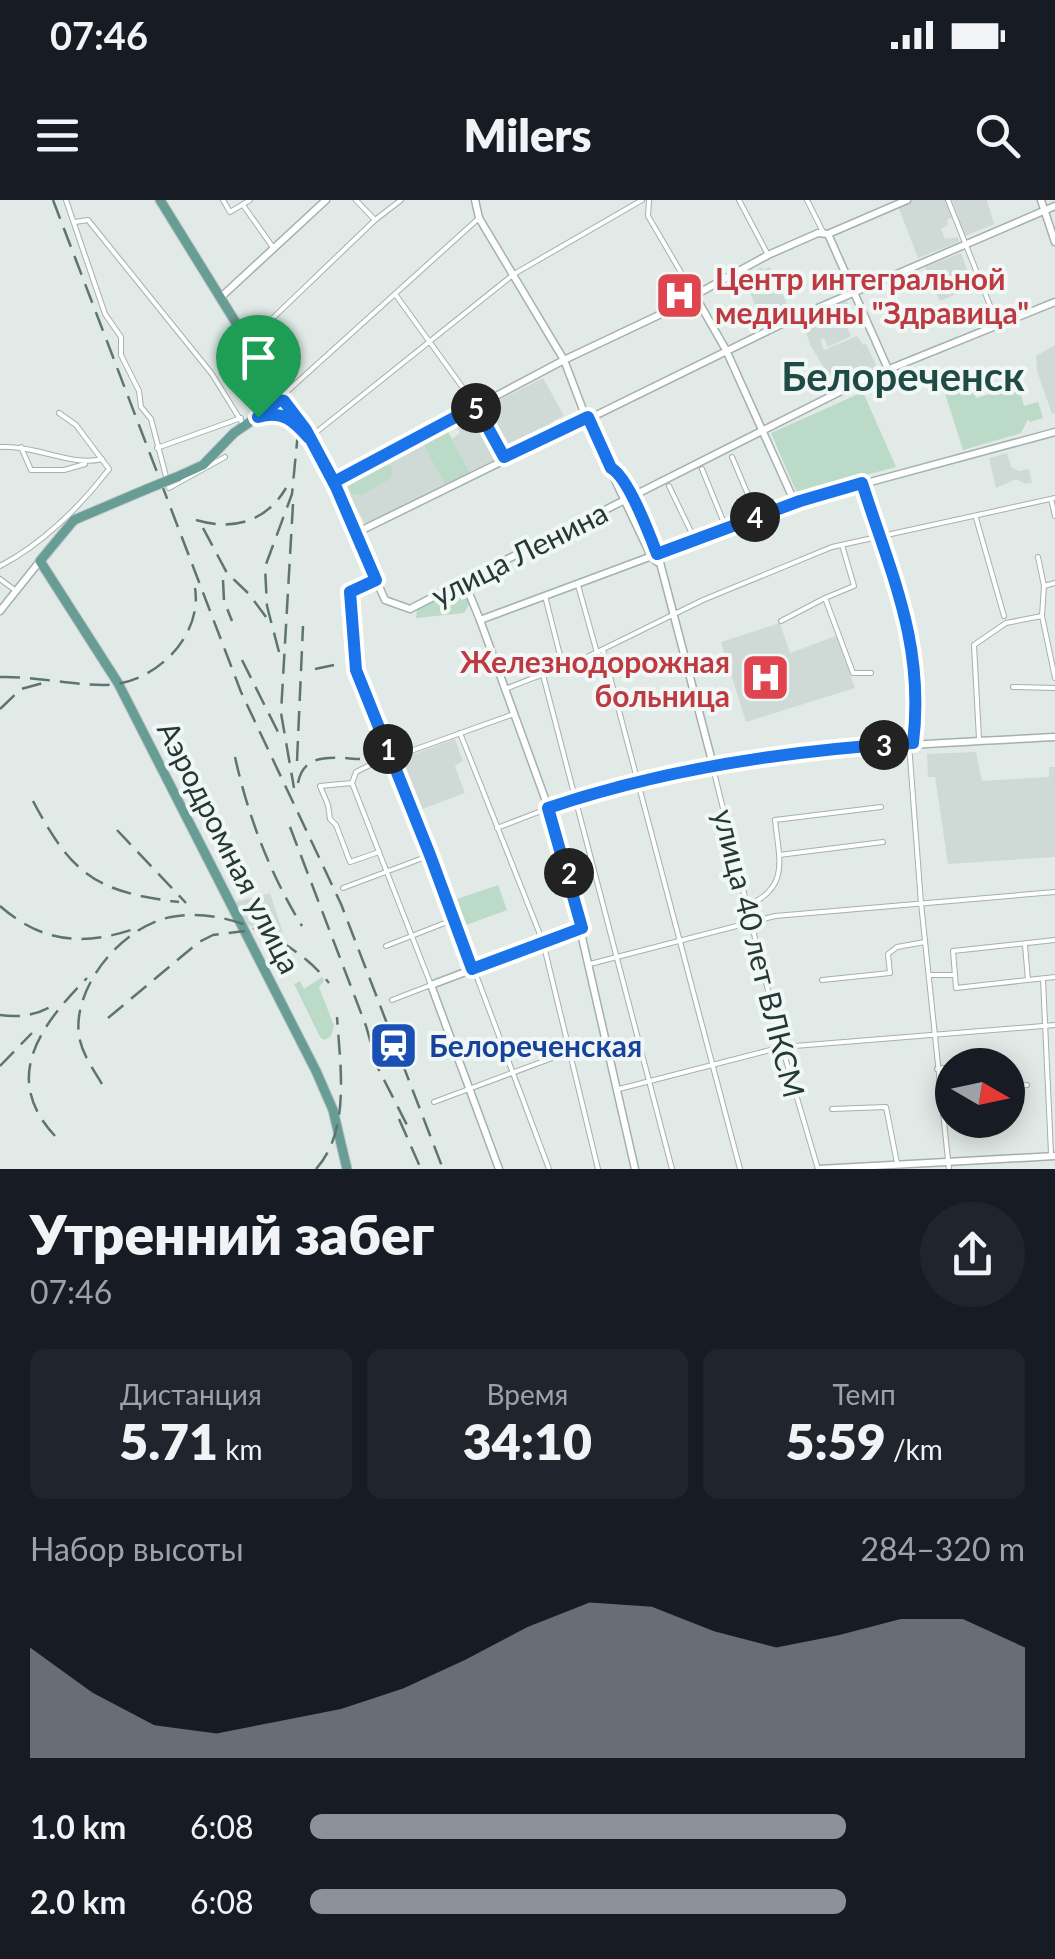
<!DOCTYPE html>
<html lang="ru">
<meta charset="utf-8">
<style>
:root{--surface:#171b24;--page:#20242c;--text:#f1f3f6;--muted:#9ea1a6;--accent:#8c9099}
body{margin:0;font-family:Lato,sans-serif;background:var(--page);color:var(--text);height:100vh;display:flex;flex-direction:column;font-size:38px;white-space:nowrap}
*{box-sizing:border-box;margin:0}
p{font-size:32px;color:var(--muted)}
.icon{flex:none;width:55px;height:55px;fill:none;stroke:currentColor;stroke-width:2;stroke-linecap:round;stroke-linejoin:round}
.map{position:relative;height:969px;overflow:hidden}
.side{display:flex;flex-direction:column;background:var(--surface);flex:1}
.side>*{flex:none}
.needle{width:65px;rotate:99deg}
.controls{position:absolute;left:935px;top:848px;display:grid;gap:20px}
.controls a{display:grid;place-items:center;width:90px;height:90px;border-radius:50%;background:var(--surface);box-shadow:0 5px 25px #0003;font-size:50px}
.pin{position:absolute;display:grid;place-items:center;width:85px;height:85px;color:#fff;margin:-102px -42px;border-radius:50% 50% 50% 0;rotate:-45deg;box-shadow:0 0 10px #0007}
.pin .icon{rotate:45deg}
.km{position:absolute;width:50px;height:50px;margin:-25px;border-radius:50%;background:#222;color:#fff;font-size:28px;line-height:50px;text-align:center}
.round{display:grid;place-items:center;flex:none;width:105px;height:105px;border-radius:52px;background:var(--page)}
.headline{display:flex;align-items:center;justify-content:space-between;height:170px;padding:0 30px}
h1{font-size:55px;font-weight:800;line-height:75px}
.stats{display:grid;grid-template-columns:repeat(3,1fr);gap:15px;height:170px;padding:10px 30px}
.stats div{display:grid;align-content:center;border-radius:15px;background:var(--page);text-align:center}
.stats b{font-size:50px;font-weight:800}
.stats small{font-size:28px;font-weight:400}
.stats p{font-size:28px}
.chart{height:280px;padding:20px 30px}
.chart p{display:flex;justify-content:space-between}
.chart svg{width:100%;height:180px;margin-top:10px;fill:var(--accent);opacity:.7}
ul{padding:0 30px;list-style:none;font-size:32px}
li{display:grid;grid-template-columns:160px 120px 1fr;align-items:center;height:75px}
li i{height:25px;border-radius:12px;background:var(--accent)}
.status{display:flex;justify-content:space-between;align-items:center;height:70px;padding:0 50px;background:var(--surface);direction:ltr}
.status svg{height:28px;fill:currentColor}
header{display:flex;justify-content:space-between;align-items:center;height:130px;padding:0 30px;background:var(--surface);font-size:45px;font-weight:800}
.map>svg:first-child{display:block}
</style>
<div class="status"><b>07:46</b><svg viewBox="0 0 49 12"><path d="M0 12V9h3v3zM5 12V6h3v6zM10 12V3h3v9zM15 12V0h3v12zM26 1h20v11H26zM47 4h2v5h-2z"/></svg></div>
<header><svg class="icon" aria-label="menu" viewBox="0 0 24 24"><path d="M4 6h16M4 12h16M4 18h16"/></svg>Milers<svg class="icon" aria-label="search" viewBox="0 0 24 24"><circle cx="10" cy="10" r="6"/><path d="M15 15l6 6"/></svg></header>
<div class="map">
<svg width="1055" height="969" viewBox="0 0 1055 969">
<rect width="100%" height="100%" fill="#e1eae7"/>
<!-- built -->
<g fill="#cfdad6">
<path d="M914,0h31l7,18 -5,1 1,6 -7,4 4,10 13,-2 1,5 -41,16 -20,-52z"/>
<path d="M952,0h35l7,24 -29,12z"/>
<path d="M961,53l11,30 -9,8 -23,10 -15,-34z"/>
<path d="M762,67l1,3 7,-3 22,48 -23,11 -4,-8 -6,-2 -15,-40z"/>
<path d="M847,101l7,18 -9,4 6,13 -23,11 -4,-9 -4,2 4,10 33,-14 6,9 3,-1 12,25 -42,20 -26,-45 -8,-23z"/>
<path d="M1055,145v68l-3,1 -15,-43 -1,-15z"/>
<path d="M543,178l21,38 -11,5 3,9 -50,26 -26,-46z"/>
<path d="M474,210l27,48 -31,15 -18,-34 8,-6 -5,-13z"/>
<path d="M420,239l25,46 -79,40 -22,-39 5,-9z"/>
<path d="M1007,253l4,14 8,4 10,-2 3,14 -7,1 -9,-5 -20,9 -7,-30z"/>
<path d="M780,423l10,30 46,-17 19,52 -109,34 -25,-80z"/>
<path d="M455,539l8,22 -8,5 10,27 -48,18 -19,-51z"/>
<path d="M976,552l6,29 67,-4v-10h6v90l-107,7 -13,-87h-7l-1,-23z"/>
<path d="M270,693l15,46 -40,-15 -10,-22z"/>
</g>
<!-- green -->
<g fill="#bbdac7">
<path d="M971,182l5,16 42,-12 6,20 14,-4 5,16 -13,4 -2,-3 -7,14 -58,17 -19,-60z"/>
<path d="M863,192l33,75 -99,26 -26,-60z"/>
<path d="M445,226l25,47 -25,12 -25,-46z"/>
<path d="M381,263l11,4 -1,11 -29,17 -10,-1 -3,-7 2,-7z"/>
<path d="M455,389l8,1 7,13 -6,10 -48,5 1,-8z"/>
<path d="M498,685l9,25 -41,15 -9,-26z"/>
<path d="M322,777l2,4 -5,6 15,39 -3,10 -7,4 -4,-3 -26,-53 6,-3 4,8z"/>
</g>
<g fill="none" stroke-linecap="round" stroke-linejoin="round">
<defs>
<g id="minor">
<path d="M66,0l39,114 16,23v18l18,36 2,16 10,12 18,69 56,-31"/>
<path d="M223,0l7,12 20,-12"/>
<path d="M356,0l19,20"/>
<path d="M649,0l-1,16 45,77"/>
<path d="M739,0l28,53"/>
<path d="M807,0l17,34"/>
<path d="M948,0l49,123"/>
<path d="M243,5l29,41"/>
<path d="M75,22l13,-2 124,154 31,50"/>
<path d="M395,94l81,112 30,53"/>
<path d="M251,139l124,-119 26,-20"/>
<path d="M282,196l197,-178"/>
<path d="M309,238l205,-164 128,-74"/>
<path d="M0,247c36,-2 72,20 102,12"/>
<path d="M21,247l10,23h33l21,-6"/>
<path d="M157,248l84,-30"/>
<path d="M732,257l25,59"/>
<path d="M702,269l24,59"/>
<path d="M862,283c29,92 62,160 51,260"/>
<path d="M669,286l26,54"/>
<path d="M1051,299l4,17"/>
<path d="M976,318l28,98"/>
<path d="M842,345l12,41 -29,12 28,75h18"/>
<path d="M1038,357l6,29 -2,30 13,62"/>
<path d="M0,366c41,-21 81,-60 109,-97l-33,-44 -17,-12"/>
<path d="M0,379l16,12"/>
<path d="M375,381l-25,11 6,78 75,185 118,314"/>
<path d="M578,385l19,68"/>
<path d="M1044,386l11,-3"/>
<path d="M545,396l18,71"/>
<path d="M781,421l44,-23"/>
<path d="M603,450l137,519"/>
<path d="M543,475l129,494"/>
<path d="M1013,487l42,1"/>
<path d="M505,489l80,-31 118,-58 129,-53 223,-49"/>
<path d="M460,533l83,209 55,227"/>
<path d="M979,539l-5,-94 32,-22 36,-7"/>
<path d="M909,544l12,159 28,266"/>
<path d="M713,568l69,279 36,122"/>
<path d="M352,583l79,202 -39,15"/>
<path d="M497,628l52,-20"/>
<path d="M379,652l-29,10 -14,-37 -6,-6 -2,-14 -8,-19 32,-3 4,-11 30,-15h8l120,-43"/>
<path d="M779,655l104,-13"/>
<path d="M343,688l88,-33"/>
<path d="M749,705c41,-19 30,-46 26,-85l106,-13"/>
<path d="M1055,740l-102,11 3,37 99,-11"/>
<path d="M1025,745l3,35"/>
<path d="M386,746l69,-27"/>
<path d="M590,764l185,-48 280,-24"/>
<path d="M929,775h25"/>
<path d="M1043,779l8,174"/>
<path d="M822,780l68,-7 -2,-19 9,-7 28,-5"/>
<path d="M937,869l15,-2"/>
<path d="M1008,887l19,-2"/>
<path d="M619,889l163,-42 273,-22"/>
<path d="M434,902l172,-64"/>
<path d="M832,909l54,-2 11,56"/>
</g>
<g id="tertiary">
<path d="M475,0l4,18 85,142 24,63 63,133 6,6"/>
<path d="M1041,0l14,42"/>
<path d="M828,34l60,135"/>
<path d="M828,34l79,-34"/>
<path d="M694,94l32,56 69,153"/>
<path d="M221,97l105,-97"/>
<path d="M615,270l4,2 38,79 56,214"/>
<path d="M334,282l230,-122 93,-44 111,-61 50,-22 10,1"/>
<path d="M356,333l434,-213 265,-114"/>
<path d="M470,378l397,-200 188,-76"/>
<path d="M0,411l40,-50"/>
<path d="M480,420l79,217 76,332"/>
<path d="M549,608c165,-56 334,-62 506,-71"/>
<path d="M499,969l-68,-184 151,-57"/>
<path d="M819,969l236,-13"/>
</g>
<g id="secondary">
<path d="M288,207l18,24 28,51 51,118 25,9 58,-30"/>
<path d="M470,378l-4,8 14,34 320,-119 255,-69"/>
</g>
<g id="primary">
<path d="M160,0l128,207 -4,6 -26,4"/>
<path d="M179,276l24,-11 31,-32 32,-22 8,-11 1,-11"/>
<path d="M147,289l-73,31 -34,41 78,122 198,388 17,39 14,59"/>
</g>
</defs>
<!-- minor casing -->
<use href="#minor" stroke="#a4b1ae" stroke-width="6"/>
<!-- tertiary casing -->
<use href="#tertiary" stroke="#a4b1ae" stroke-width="9"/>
<!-- secondary casing -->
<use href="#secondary" stroke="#a1b5b0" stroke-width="9"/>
<!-- primary casing -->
<use href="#primary" stroke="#bdc4c3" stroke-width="11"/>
<!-- minor -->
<use href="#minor" stroke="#fff" stroke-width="4"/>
<!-- tertiary -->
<use href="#tertiary" stroke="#fff" stroke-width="6"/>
<!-- secondary -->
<use href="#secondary" stroke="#fff" stroke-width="6"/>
<!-- primary -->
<use href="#primary" stroke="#689d95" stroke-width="9"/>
<!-- rail -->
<g stroke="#5d7572" stroke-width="2.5" stroke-dasharray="20 10" stroke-linecap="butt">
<path d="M53,0l188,492 100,212 102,265"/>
<path d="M293,304l-12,209 13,75"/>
<path d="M196,320c37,11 70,2 90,-32"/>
<path d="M203,328l24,45 22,21 17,23"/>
<path d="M223,380l1,21 8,20"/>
<path d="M279,452l-12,-46 -2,-39 27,-73 6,-62"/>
<path d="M242,460l36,72"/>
<path d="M315,469l19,-4"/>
<path d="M0,477c35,-1 69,8 103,8 49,1 100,-47 92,-97"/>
<path d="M0,509l21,-20 22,-6"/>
<path d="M235,557c13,59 35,117 67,169"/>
<path d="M297,561l6,-135"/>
<path d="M298,583c6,-32 37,-25 62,-24"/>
<path d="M33,601c39,74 63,91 146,101"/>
<path d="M290,627l76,199 12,42 31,61"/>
<path d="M117,630l69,73"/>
<path d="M0,706c41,36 81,40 131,24"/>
<path d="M0,815c20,3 38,0 55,-11"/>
<path d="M108,818l91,-76 14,-7 32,-4"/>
<path d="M0,866l32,-33"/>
<path d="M102,884c-9,-15 -20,-30 -23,-48 -7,-50 44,-110 92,-119 56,-11 125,24 158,66"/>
<path d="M399,919l22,50"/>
<path d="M55,936c-55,-59 -13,-112 32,-158"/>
<path d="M316,969c35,-38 24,-105 21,-152"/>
</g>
<defs>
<path id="primary-bridge" d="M147,289l32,-13"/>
</defs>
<!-- primary-bridge casing -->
<use href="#primary-bridge" stroke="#bdc4c3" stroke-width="11" stroke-linecap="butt"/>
<!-- primary-bridge -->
<use href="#primary-bridge" stroke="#689d95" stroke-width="9"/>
</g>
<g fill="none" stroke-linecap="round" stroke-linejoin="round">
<defs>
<path id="route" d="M258,217c25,-7 35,3 51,21h1l26,49 40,93 -26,12 6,78 74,185 42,114 110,-41 -34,-120c119,-40 241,-58 365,-65 12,-99 -22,-169 -51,-260l-62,18 -143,53c-8,-21 -29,-77 -46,-86l-23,-51 -84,40 -28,-51 -142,76 -28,-52 -22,-29 -5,-1 -21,17"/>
</defs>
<!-- route casing -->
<use href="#route" stroke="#fff" stroke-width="20"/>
<!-- route -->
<use href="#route" stroke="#1a73e8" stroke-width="12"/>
</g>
<!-- icons -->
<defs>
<symbol id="hospital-square" viewBox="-11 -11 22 22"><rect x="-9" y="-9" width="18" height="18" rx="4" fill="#e0444e" stroke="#f1f7f5"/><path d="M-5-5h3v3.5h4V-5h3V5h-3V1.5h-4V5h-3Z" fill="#fff"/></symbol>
<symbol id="station-square" viewBox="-11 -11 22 22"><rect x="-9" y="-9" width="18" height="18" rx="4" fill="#1a4fb4" stroke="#f1f7f5"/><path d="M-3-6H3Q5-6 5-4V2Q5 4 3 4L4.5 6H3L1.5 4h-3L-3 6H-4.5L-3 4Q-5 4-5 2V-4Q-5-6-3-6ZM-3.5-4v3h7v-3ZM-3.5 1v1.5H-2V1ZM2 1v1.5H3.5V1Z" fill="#fff"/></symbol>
</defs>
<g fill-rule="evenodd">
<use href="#hospital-square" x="652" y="68" width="55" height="55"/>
<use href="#hospital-square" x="738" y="450" width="55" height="55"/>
<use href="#station-square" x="366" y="818" width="55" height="55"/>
</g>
<g text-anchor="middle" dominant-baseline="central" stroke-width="8" stroke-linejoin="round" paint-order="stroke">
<!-- health labels -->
<g font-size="30" font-weight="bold" fill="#be3a42" stroke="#f1f7f5" text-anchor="start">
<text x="715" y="78">Центр интегральной<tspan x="715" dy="34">медицины "Здравица"</tspan></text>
<text x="730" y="461" text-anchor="end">Железнодорожная<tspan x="730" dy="34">больница</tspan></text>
</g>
<!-- street labels -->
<g font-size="30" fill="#233936" stroke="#f1f7f5">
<text transform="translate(519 353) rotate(-27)">улица Ленина</text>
<text transform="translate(230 647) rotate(63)">Аэродромная улица</text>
<text transform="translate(760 753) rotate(76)">улица 40 лет ВЛКСМ</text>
</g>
<!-- transit labels -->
<g font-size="30" font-weight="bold" fill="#164399" stroke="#f1f7f5" text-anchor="start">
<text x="429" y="845">Белореченская</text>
</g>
<!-- district labels -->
<g font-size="40" font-weight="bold" fill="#204a45" stroke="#f1f7f5">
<text x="903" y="176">Белореченск</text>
</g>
</g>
</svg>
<div class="controls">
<a><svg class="needle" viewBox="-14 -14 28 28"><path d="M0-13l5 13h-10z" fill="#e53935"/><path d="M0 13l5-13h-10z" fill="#9ea1a6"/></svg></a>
</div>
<div class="pin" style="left:258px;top:217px;background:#1e9e55"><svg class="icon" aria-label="arrive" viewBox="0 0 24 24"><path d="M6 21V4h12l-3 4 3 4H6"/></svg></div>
<b class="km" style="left:388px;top:549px">1</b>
<b class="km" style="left:569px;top:673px">2</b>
<b class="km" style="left:884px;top:545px">3</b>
<b class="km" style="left:755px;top:317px">4</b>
<b class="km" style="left:476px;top:208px">5</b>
</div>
<section class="side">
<div class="headline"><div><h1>Утренний забег</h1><p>07:46</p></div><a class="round"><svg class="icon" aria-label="share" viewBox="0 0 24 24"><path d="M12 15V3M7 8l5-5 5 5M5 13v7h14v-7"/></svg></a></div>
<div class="stats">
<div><p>Дистанция</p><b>5.71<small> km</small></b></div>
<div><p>Время</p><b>34:10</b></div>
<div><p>Темп</p><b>5:59<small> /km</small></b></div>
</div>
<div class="chart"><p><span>Набор высоты</span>284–320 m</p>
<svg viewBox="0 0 160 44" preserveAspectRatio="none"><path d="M0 44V17L10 28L20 36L30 38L40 35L50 32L60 27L70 20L80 12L90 6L100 7L110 13L120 17L130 14L140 10L150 10L160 17V44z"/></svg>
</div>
<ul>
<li><b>1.0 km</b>6:08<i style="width:75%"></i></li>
<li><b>2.0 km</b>6:08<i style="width:75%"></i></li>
</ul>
</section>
